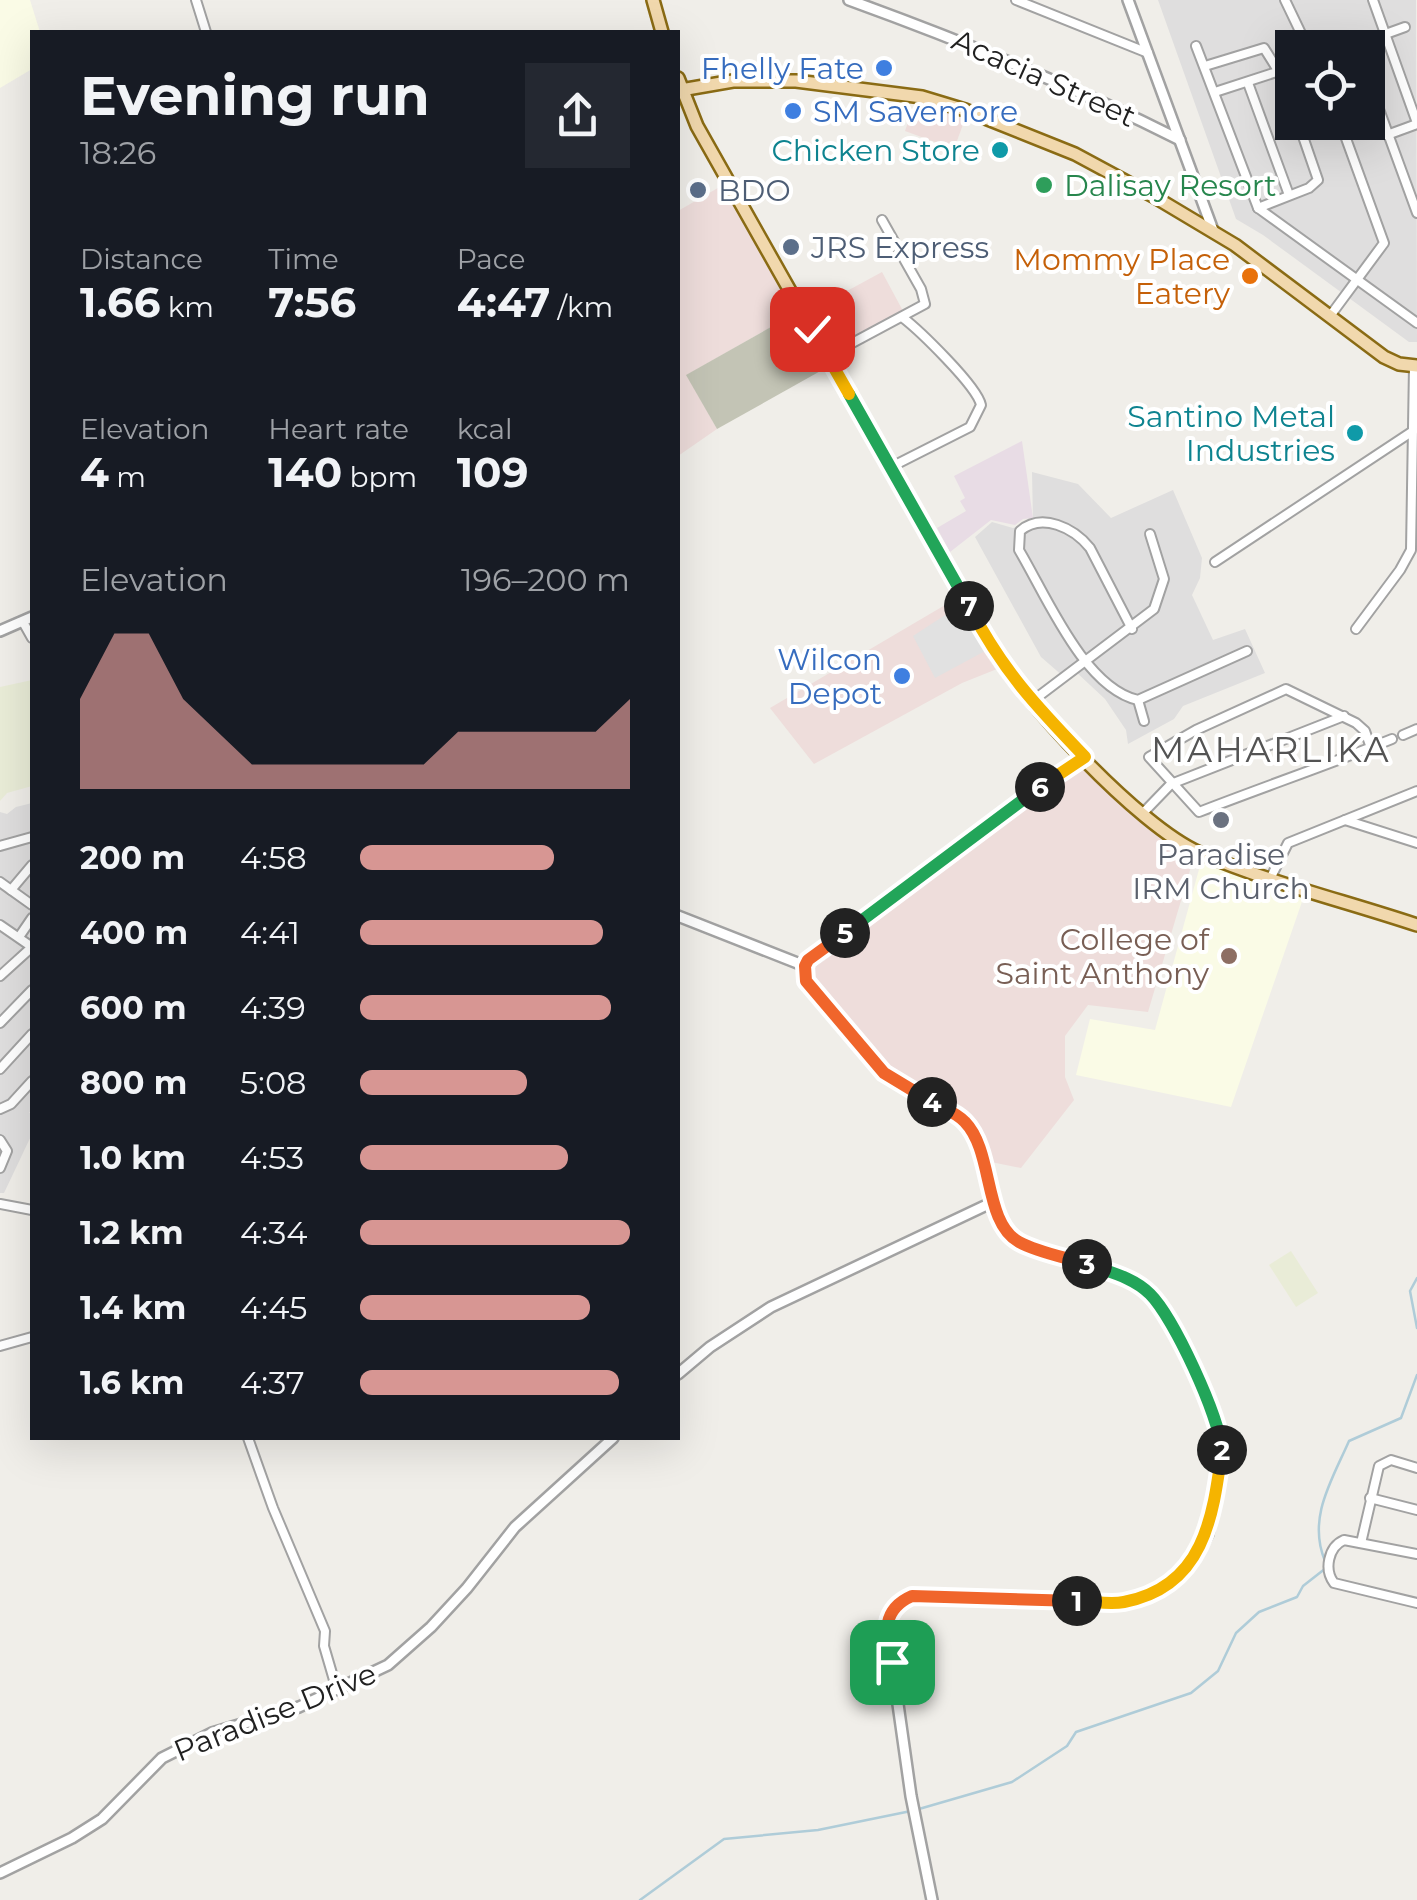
<!DOCTYPE html>
<meta charset="utf-8">
<style>
:root{--surface:#171b24;--page:#242831;--text:#f1f3f6;--muted:#9ea1a6;--accent:#d79693}
body{margin:0;font-family:Montserrat,sans-serif;background:var(--page);color:var(--text);height:100vh;display:flex;flex-direction:column;font-size:38px;white-space:nowrap}
*{box-sizing:border-box;margin:0}
p{font-size:32px;color:var(--muted)}
.icon{flex:none;width:55px;height:55px;fill:none;stroke:currentColor;stroke-width:2;stroke-linecap:round;stroke-linejoin:round}
.map{position:relative;flex:1;overflow:hidden}
.panel{position:absolute;left:30px;top:30px;width:650px;height:1410px;display:flex;flex-direction:column;background:var(--surface);border-radius:0px;box-shadow:0 10px 40px #0002}
.panel>*{flex:none}
.tools{position:absolute;left:1275px;top:30px;display:grid;gap:20px}
.tools a{display:grid;place-items:center;width:110px;height:110px;border-radius:0px;background:var(--surface);box-shadow:0 10px 40px #0002;font-size:50px}
.pin{position:absolute;display:grid;place-items:center;width:85px;height:85px;color:#fff;margin:-42px;border-radius:20px;box-shadow:0 5px 15px #0006}
.km{position:absolute;width:50px;height:50px;margin:-25px;border-radius:50%;background:#222;color:#fff;font-size:28px;line-height:50px;text-align:center}
.round{display:grid;place-items:center;flex:none;width:105px;height:105px;border-radius:0px;background:var(--page)}
.summary{display:flex;align-items:center;justify-content:space-between;height:170px;padding:0 50px}
h1{font-size:55px;font-weight:700;line-height:75px}
.stats{display:grid;grid-template-columns:repeat(3,1fr);gap:15px;height:170px;padding:10px 50px}
.stats div{display:grid;align-content:center}
.stats b{font-size:42px;font-weight:700}
.stats small{font-size:28px;font-weight:400}
.stats p{font-size:28px}
.chart{height:280px;padding:20px 50px}
.chart p{display:flex;justify-content:space-between}
.chart svg{width:100%;height:180px;margin-top:10px;fill:var(--accent);opacity:.7}
ul{padding:0 50px;list-style:none;font-size:32px}
li{display:grid;grid-template-columns:160px 120px 1fr;align-items:center;height:75px}
li i{height:25px;border-radius:12px;background:var(--accent)}
.map>svg:first-child{display:block}
</style>
<div class="map">
<svg width="1417" height="1900" viewBox="0 0 1417 1900">
<rect width="100%" height="100%" fill="#f0eee9"/>
<!-- residential -->
<g fill="#dfdede" fill-rule="evenodd">
<path d="M1158,0h258l1,342h-8l-146,-107 -27,-16zM1292,48h76v74h-76z"/>
<path d="M1032,472l46,12 33,34 62,-28 29,68 -2,20 -8,17 21,45 32,-11 20,44 -82,33 -9,13 -46,25 -2,-14 -21,-31 -30,-28 -11,6 -23,-20 -66,-120 17,-15 21,6 20,-7z"/>
<path d="M32,803v306l-3,4h3v21l-28,59h-4v-381l7,2 9,-7z"/>
</g>
<!-- commercial -->
<g fill="#eedddb">
<path d="M915,102l50,17 -11,30 -49,-18z"/>
<path d="M723,185l71,129 -107,61 30,54 -39,27v-245z"/>
<path d="M882,272l21,39 -68,37 -23,-38z"/>
<path d="M957,598l40,71 -35,14 -148,81 -44,-56z"/>
<path d="M1079,764l117,86 -48,162 -60,-7 -23,31v41l9,23 -53,68 -30,-6 -24,-51 -77,-44 -83,-98z"/>
</g>
<!-- industrial -->
<path fill="#e8dce5" d="M1022,441l11,77 -10,1 -8,6 -24,-5 -41,32 -13,-24 29,-17 -6,-10 5,-3 -11,-22z"/>
<!-- education -->
<g fill="#fafbe6">
<path d="M0,0h30l10,32h-8v37l-32,19z"/>
<path d="M1201,862l104,31 -74,214 -155,-32 14,-56 65,11z"/>
</g>
<!-- construction -->
<path fill="#c3c4b5" d="M794,314l30,55 -107,60 -31,-54z"/>
<!-- farmland -->
<g fill="#e9ecd7">
<path d="M32,680v106l-25,7 -7,8v-114z"/>
<path d="M1291,1251l27,42 -22,14 -27,-42z"/>
</g>
<!-- parking -->
<path fill="#e1e1e1" d="M959,606l28,44 -52,28 -22,-42z"/>
<g fill="none" stroke-linecap="round" stroke-linejoin="round">
<!-- stream -->
<g stroke="#afccd8" stroke-width="2.5">
<path d="M1417,1278l-7,13 7,37"/>
<path d="M1325,1561c-18,-43 7,-81 24,-120l52,-23 16,-43"/>
<path d="M919,1809l93,-27 55,-36 9,-14 115,-39 27,-22 18,-38 23,-21 38,-15 6,-11 23,-18"/>
<path d="M640,1900l84,-61 94,-9 93,-19"/>
</g>
<defs>
<g id="minor">
<path d="M196,0l10,32"/>
<path d="M1016,0l132,53"/>
<path d="M1285,0l23,48"/>
<path d="M1373,0l44,123"/>
<path d="M1196,46l62,162 159,115"/>
<path d="M1347,48l58,-21"/>
<path d="M1205,66l59,-18 15,24 13,36"/>
<path d="M1368,79l49,134"/>
<path d="M1248,83l41,112"/>
<path d="M1215,92l77,-25"/>
<path d="M1387,135l30,-11"/>
<path d="M1258,208l51,-20 9,-8 -20,-58"/>
<path d="M1330,316l54,-73 -44,-121"/>
<path d="M828,356l97,-52 -4,-15 -39,-69"/>
<path d="M891,467l79,-40 11,-22c-4,-19 -62,-75 -79,-88"/>
<path d="M1215,562l198,-131"/>
<path d="M23,622l9,16"/>
<path d="M1132,629l-42,-81c-16,-20 -48,-36 -70,-17l-1,19c27,45 65,138 119,150l109,-49"/>
<path d="M1356,629l44,-59 11,-20 3,-184"/>
<path d="M1138,700l6,21"/>
<path d="M1031,702l123,-93 10,-30 -14,-45"/>
<path d="M1403,735l14,-6"/>
<path d="M1371,748l-6,-17 -9,-8 -70,-34 -90,41 -47,27 50,55c64,-25 129,-47 193,-73"/>
<path d="M1143,813l28,-29 173,-68"/>
<path d="M1345,820l72,23"/>
<path d="M0,846l32,-9"/>
<path d="M1271,877l17,-34 129,-52"/>
<path d="M0,882l32,23"/>
<path d="M11,890l21,-25"/>
<path d="M0,925l32,22"/>
<path d="M19,937l13,-19"/>
<path d="M0,976l32,-29"/>
<path d="M0,1023l32,-33"/>
<path d="M0,1069l32,-35"/>
<path d="M0,1109l11,-5 21,-23"/>
<path d="M0,1140l7,11 -7,17"/>
<path d="M0,1204l32,6"/>
<path d="M0,1346l32,-9"/>
<path d="M248,1438l25,70 52,123 -1,15 12,41"/>
<path d="M1370,1498l47,12"/>
<path d="M1361,1543l18,-77 12,-6 26,8"/>
<path d="M1417,1554l-73,-14c-16,7 -20,30 -10,43l83,20"/>
</g>
<g id="tertiary">
<path d="M849,0c113,41 224,86 331,140"/>
<path d="M1128,0l86,233"/>
<path d="M0,631l32,-14"/>
<path d="M678,916l127,50"/>
<path d="M805,966l2,15 5,8 72,84 83,51 17,37 9,41 14,28 10,11 107,36 27,18 10,13 46,88 14,45 -13,93 -8,15 -25,29 -21,15 -27,8 -206,-7c-39,7 -38,37 -29,68l19,134 21,104"/>
<path d="M805,966l218,-168 62,-41"/>
<path d="M678,1374l32,-27 61,-40 222,-105"/>
<path d="M0,1873l72,-35 30,-19 60,-61 50,-25 87,-26 89,-42 43,-38 36,-39 48,-61 98,-89"/>
</g>
<g id="primary">
<path d="M653,0l9,32"/>
<path d="M678,78l19,48 290,514c34,59 151,186 213,213 70,30 145,48 217,72"/>
<path d="M681,90l52,-9h63l126,16 43,13 110,44 78,42 82,49 149,112 15,7 18,2"/>
</g>
</defs>
<!-- minor casing -->
<use href="#minor" stroke="#a2a2a2" stroke-width="12"/>
<!-- tertiary casing -->
<use href="#tertiary" stroke="#a2a2a2" stroke-width="14"/>
<!-- primary casing -->
<use href="#primary" stroke="#8a6b14" stroke-width="16"/>
<!-- minor -->
<use href="#minor" stroke="#fff" stroke-width="8"/>
<!-- tertiary -->
<use href="#tertiary" stroke="#fff" stroke-width="9"/>
<!-- primary -->
<use href="#primary" stroke="#f1d8ad" stroke-width="11"/>
</g>
<g fill="none" stroke-linecap="round" stroke-linejoin="round">
<defs>
<path id="split-1" d="M892,1662c-8,-28 -10,-53 20,-66l165,5"/>
<path id="split-2" d="M1077,1601c16,0 32,4 47,1 80,-15 89,-85 98,-152"/>
<path id="split-3" d="M1087,1264c22,8 46,13 63,30 24,24 69,122 72,156"/>
<path id="split-4" d="M932,1102c11,6 25,11 33,20 29,30 18,100 54,120 20,11 46,15 68,22"/>
<path id="split-5" d="M845,933l-37,27 -3,6 1,15 78,92 48,29"/>
<path id="split-6" d="M845,933l195,-146"/>
<path id="split-7" d="M969,606c33,64 67,100 116,151l-45,30"/>
<path id="split-8" d="M849,394l120,212"/>
<path id="split-9" d="M812,329l37,65"/>
</defs>
<!-- split-1 casing -->
<use href="#split-1" stroke="#fff" stroke-width="20"/>
<!-- split-2 casing -->
<use href="#split-2" stroke="#fff" stroke-width="20"/>
<!-- split-3 casing -->
<use href="#split-3" stroke="#fff" stroke-width="20"/>
<!-- split-4 casing -->
<use href="#split-4" stroke="#fff" stroke-width="20"/>
<!-- split-5 casing -->
<use href="#split-5" stroke="#fff" stroke-width="20"/>
<!-- split-6 casing -->
<use href="#split-6" stroke="#fff" stroke-width="20"/>
<!-- split-7 casing -->
<use href="#split-7" stroke="#fff" stroke-width="20"/>
<!-- split-8 casing -->
<use href="#split-8" stroke="#fff" stroke-width="20"/>
<!-- split-9 casing -->
<use href="#split-9" stroke="#fff" stroke-width="20"/>
<!-- split-1 -->
<use href="#split-1" stroke="#f0652b" stroke-width="12"/>
<!-- split-2 -->
<use href="#split-2" stroke="#f5b400" stroke-width="12"/>
<!-- split-3 -->
<use href="#split-3" stroke="#22a559" stroke-width="12"/>
<!-- split-4 -->
<use href="#split-4" stroke="#f0652b" stroke-width="12"/>
<!-- split-5 -->
<use href="#split-5" stroke="#f0652b" stroke-width="12"/>
<!-- split-6 -->
<use href="#split-6" stroke="#22a559" stroke-width="12"/>
<!-- split-7 -->
<use href="#split-7" stroke="#f5b400" stroke-width="12"/>
<!-- split-8 -->
<use href="#split-8" stroke="#22a559" stroke-width="12"/>
<!-- split-9 -->
<use href="#split-9" stroke="#f5b400" stroke-width="12"/>
</g>
<!-- markers -->
<g fill="#3f7fe0" stroke="#fff" stroke-width="4">
<circle cx="884" cy="68" r="10"/>
<circle cx="793" cy="111" r="10"/>
<circle cx="902" cy="676" r="10"/>
</g>
<g fill="#0f9aa8" stroke="#fff" stroke-width="4">
<circle cx="1000" cy="150" r="10"/>
<circle cx="1355" cy="433" r="10"/>
</g>
<circle fill="#2e9e5b" stroke="#fff" stroke-width="4" cx="1044" cy="185" r="10"/>
<g fill="#5c6f8a" stroke="#fff" stroke-width="4">
<circle cx="698" cy="190" r="10"/>
<circle cx="791" cy="247" r="10"/>
</g>
<circle fill="#e8710a" stroke="#fff" stroke-width="4" cx="1250" cy="276" r="10"/>
<circle fill="#6b7280" stroke="#fff" stroke-width="4" cx="1221" cy="820" r="10"/>
<circle fill="#8d6e63" stroke="#fff" stroke-width="4" cx="1229" cy="956" r="10"/>
<g text-anchor="middle" dominant-baseline="central" stroke-width="8" stroke-linejoin="round" paint-order="stroke">
<!-- shop labels -->
<g font-size="30" fill="#366cbe" stroke="#fff" text-anchor="end">
<text x="864" y="68">Fhelly Fate</text>
<text x="813" y="111" text-anchor="start">SM Savemore</text>
<text x="882" y="659">Wilcon<tspan x="882" dy="34">Depot</tspan></text>
</g>
<!-- street labels -->
<g font-size="30" fill="#212121" stroke="#fff">
<text transform="translate(1044 78) rotate(24)">Acacia Street</text>
<text transform="translate(275 1712) rotate(-22)">Paradise Drive</text>
</g>
<!-- culture labels -->
<g font-size="30" fill="#0d838f" stroke="#fff" text-anchor="end">
<text x="980" y="150">Chicken Store</text>
<text x="1335" y="416">Santino Metal<tspan x="1335" dy="34">Industries</tspan></text>
</g>
<!-- leisure labels -->
<g font-size="30" fill="#27864d" stroke="#fff" text-anchor="start">
<text x="1064" y="185">Dalisay Resort</text>
</g>
<!-- service labels -->
<g font-size="30" fill="#4e5e75" stroke="#fff" text-anchor="start">
<text x="718" y="190">BDO</text>
<text x="811" y="247">JRS Express</text>
</g>
<!-- food labels -->
<g font-size="30" fill="#c56008" stroke="#fff" text-anchor="end">
<text x="1230" y="259">Mommy Place<tspan x="1230" dy="34">Eatery</tspan></text>
</g>
<!-- worship labels -->
<g font-size="30" fill="#5b616d" stroke="#fff">
<text x="1221" y="854">Paradise<tspan x="1221" dy="34">IRM Church</tspan></text>
</g>
<!-- education labels -->
<g font-size="30" fill="#785e54" stroke="#fff" text-anchor="end">
<text x="1209" y="939">College of<tspan x="1209" dy="34">Saint Anthony</tspan></text>
</g>
<!-- quarter labels -->
<g font-size="35" letter-spacing="2.5" fill="#545454" stroke="#fff">
<text x="1271" y="749">MAHARLIKA</text>
</g>
</g>
</svg>
<div class="tools">
<a><svg class="icon" aria-label="locate" viewBox="0 0 24 24"><circle cx="12" cy="12" r="6"/><path d="M12 2v4M12 18v4M2 12h4M18 12h4"/></svg></a>
</div>
<div class="pin" style="left:892px;top:1662px;background:#1e9e55"><svg class="icon" aria-label="arrive" viewBox="0 0 24 24"><path d="M6 21V4h12l-3 4 3 4H6"/></svg></div>
<div class="pin" style="left:812px;top:329px;background:#d93025"><svg class="icon" aria-label="check" viewBox="0 0 24 24"><path d="M5 12l5 5 9-10"/></svg></div>
<b class="km" style="left:1077px;top:1601px">1</b>
<b class="km" style="left:1222px;top:1450px">2</b>
<b class="km" style="left:1087px;top:1264px">3</b>
<b class="km" style="left:932px;top:1102px">4</b>
<b class="km" style="left:845px;top:933px">5</b>
<b class="km" style="left:1040px;top:787px">6</b>
<b class="km" style="left:969px;top:606px">7</b>
<section class="panel">
<div class="summary"><div><h1>Evening run</h1><p>18:26</p></div><a class="round"><svg class="icon" aria-label="share" viewBox="0 0 24 24"><path d="M12 15V3M7 8l5-5 5 5M5 13v7h14v-7"/></svg></a></div>
<div class="stats">
<div><p>Distance</p><b>1.66<small> km</small></b></div>
<div><p>Time</p><b>7:56</b></div>
<div><p>Pace</p><b>4:47<small> /km</small></b></div>
</div>
<div class="stats">
<div><p>Elevation</p><b>4<small> m</small></b></div>
<div><p>Heart rate</p><b>140<small> bpm</small></b></div>
<div><p>kcal</p><b>109</b></div>
</div>
<div class="chart"><p><span>Elevation</span>196–200 m</p>
<svg viewBox="0 0 160 44" preserveAspectRatio="none"><path d="M0 44V22L10 6L20 6L30 22L40 30L50 38L60 38L70 38L80 38L90 38L100 38L110 30L120 30L130 30L140 30L150 30L160 22V44z"/></svg>
</div>
<ul>
<li><b>200 m</b>4:58<i style="width:72%"></i></li>
<li><b>400 m</b>4:41<i style="width:90%"></i></li>
<li><b>600 m</b>4:39<i style="width:93%"></i></li>
<li><b>800 m</b>5:08<i style="width:62%"></i></li>
<li><b>1.0 km</b>4:53<i style="width:77%"></i></li>
<li><b>1.2 km</b>4:34<i style="width:100%"></i></li>
<li><b>1.4 km</b>4:45<i style="width:85%"></i></li>
<li><b>1.6 km</b>4:37<i style="width:96%"></i></li>
</ul>
</section>
</div>
